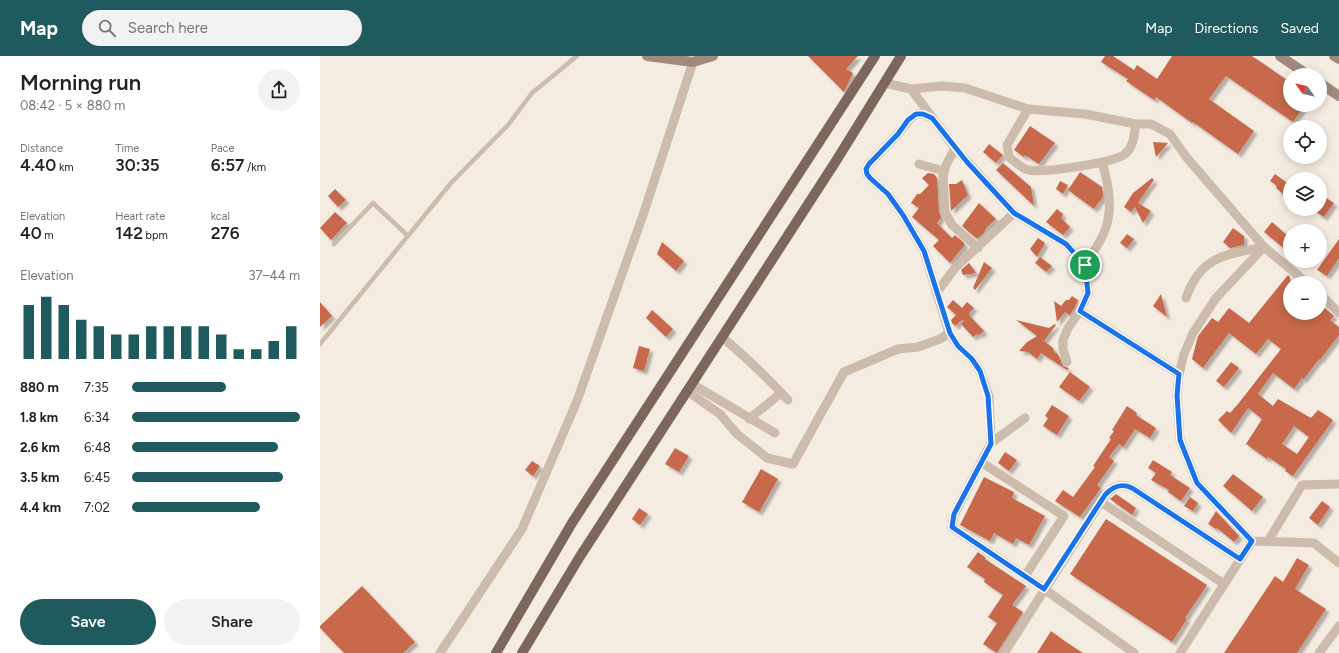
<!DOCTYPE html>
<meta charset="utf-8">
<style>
:root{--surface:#fff;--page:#f2f2f2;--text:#222;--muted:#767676;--accent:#1f5a5e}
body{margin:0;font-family:Figtree,sans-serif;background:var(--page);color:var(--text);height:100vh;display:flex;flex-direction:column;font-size:15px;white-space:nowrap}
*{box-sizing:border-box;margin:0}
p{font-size:13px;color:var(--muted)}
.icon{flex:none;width:22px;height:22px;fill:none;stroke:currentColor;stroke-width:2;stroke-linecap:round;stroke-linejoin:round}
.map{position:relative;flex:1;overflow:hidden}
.drawer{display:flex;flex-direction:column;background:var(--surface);width:320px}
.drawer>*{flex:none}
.needle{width:26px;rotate:304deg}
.tools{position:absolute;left:963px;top:12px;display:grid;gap:8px}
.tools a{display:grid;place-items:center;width:44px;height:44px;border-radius:50%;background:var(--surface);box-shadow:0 2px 10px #0003;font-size:20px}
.pin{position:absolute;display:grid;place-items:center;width:34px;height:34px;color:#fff;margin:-17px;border:2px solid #fff;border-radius:50%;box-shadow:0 1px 4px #0007}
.round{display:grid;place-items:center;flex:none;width:42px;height:42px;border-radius:21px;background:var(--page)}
.headline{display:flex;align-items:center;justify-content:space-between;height:68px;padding:0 20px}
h1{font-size:22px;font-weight:600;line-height:30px}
.figures{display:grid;grid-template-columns:repeat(3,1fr);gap:6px;height:68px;padding:4px 20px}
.figures div{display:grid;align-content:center}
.figures b{font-size:17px;font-weight:600}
.figures small{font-size:11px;font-weight:400}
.figures p{font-size:11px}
.chart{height:112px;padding:8px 20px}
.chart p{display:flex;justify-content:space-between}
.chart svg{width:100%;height:72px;margin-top:4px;stroke:var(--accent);stroke-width:6}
.action{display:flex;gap:8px;margin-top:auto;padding:8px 20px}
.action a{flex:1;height:46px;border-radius:24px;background:var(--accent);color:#fff;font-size:16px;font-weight:600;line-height:46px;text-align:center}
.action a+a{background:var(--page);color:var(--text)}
ul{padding:0 20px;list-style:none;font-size:13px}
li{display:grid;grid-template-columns:64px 48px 1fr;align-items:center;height:30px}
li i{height:10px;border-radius:5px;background:var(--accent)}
header{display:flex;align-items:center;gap:24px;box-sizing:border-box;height:56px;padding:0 20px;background:var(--accent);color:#fff}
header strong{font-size:19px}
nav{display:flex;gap:22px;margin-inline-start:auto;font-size:14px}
.search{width:280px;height:36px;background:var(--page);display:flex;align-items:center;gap:10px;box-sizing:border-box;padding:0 14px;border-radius:22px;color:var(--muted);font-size:15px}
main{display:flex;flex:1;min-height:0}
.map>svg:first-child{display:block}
</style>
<header>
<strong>Map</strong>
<div class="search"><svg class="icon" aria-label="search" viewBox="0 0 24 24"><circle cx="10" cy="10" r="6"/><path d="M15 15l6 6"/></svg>Search here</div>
<nav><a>Map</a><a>Directions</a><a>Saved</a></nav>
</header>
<main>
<section class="drawer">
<div class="headline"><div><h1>Morning run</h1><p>08:42 · 5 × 880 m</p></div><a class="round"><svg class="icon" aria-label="share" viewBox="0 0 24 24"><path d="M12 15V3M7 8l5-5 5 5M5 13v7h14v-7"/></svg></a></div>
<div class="figures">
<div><p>Distance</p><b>4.40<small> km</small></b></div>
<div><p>Time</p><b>30:35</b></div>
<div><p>Pace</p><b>6:57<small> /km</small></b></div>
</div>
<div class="figures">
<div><p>Elevation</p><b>40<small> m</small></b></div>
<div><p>Heart rate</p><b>142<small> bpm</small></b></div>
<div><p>kcal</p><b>276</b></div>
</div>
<div class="chart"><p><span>Elevation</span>37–44 m</p>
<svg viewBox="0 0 160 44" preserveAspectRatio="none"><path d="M5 44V11M15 44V6M25 44V11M35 44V20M45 44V24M55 44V29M65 44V29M75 44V24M85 44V24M95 44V24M105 44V24M115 44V29M125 44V38M135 44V38M145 44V33M155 44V24"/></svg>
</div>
<ul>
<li><b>880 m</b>7:35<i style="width:56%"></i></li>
<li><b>1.8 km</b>6:34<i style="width:100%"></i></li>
<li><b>2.6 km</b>6:48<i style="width:87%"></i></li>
<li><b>3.5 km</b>6:45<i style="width:90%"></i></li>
<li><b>4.4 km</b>7:02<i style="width:76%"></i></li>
</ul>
<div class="action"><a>Save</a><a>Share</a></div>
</section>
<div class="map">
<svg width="1019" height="597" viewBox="0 0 1019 597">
<defs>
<filter id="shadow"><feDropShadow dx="3.5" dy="3.5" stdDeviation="1" flood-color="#0004"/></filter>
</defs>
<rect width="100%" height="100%" fill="#f4ebe1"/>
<!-- building -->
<g fill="#c8694b" fill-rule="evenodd" filter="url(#shadow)">
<path d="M488,0h50l-12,13 7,4 -9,19z"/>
<path d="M785,0h8l21,14 3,-5 20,14 15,-23h80l38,26v23h15l-12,17 -67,-46 -17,23 45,32 -16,23 -45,-32 -1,1 -36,-26 -2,3 -28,-19 2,-2 -27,-17z"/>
<path d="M710,70l25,17 -16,21 -14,-9 -1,2 -10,-7z"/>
<path d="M833,86l15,1 -12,14z"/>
<path d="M669,88l14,11 -7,8 -13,-11z"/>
<path d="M683,107l28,24 3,19 -38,-36z"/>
<path d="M760,116l22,15 1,10 -9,12 -26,-19z"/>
<path d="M608,117l6,1 3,4 2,34 2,6 -4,5 15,15 3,-3 9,8v3l-14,17 -17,-17 6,-6 -27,-23 7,-9 -8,-5 6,-9h3l9,-9 -7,-7z"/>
<path d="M955,118l15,11v6l-5,5 -9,-8 1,-2 -7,-5z"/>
<path d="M832,122l2,2 -16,23 13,8 -8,12 -8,-16 -4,5 -7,-5 9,-14z"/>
<path d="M642,124l6,15 -17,16 -2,-27h7z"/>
<path d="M740,125l8,4 -5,9 -7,-5z"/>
<path d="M15,133l11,11 -8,7 -10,-11z"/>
<path d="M1000,138l14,9 -10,14 -7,-4 3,-4z"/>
<path d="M659,147l17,16 -10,9 -2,5 -6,5h-2l-14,-12z"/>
<path d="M737,153l6,5 -2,4 9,9 -7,8 -17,-13z"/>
<path d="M15,156l12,11 -16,17 -11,-12z"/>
<path d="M952,166l18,16v7l-4,5 -22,-18z"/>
<path d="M913,172l11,8v9l-14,3 -7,-6z"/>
<path d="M807,178l7,5 -7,9 -7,-5z"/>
<path d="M718,182l7,5 -8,14 -7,-8z"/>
<path d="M1019,183v19l-12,18 -10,-6z"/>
<path d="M342,186l22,19 -8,10 -19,-17z"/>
<path d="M720,201l12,9 -6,6 -11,-9z"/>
<path d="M664,206l8,6 -17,22 -2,-2z"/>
<path d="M649,207l7,10 -13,2 -2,-5z"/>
<path d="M968,219l2,2v36h30v-9l14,12 -4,4 9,7v8l-19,25 -1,-1 -15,20 -2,-1 -8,11 -21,-16 -15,21 15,12 5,-7 33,19 7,-8 15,10 -40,56 -8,-5 1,-2 -18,-12 -1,2 -21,-15 16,-25 -14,-11 -17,25 -13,-13 9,-9 3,2 8,-9 43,-55 -13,-10 -12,15 -27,-21 -26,35 -11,-9 6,-23 14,-18 6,4 11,-14 20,15zM974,370l15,11 -12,17 -15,-10z"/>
<path d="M841,238l6,23 -14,-11z"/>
<path d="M752,240l6,4 -3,7 -5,8 -5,-3 -8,10 -3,-21 7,5 5,-6h3z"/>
<path d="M633,244l9,8 5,-6 7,6 -5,5 1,1 -1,1 15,16 -5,4 -2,-1 -4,3 -12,-13 3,-3 -2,-1 -7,6 -3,-3 -1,-3 5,-5 -9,-8z"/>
<path d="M0,246l12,14 -12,11z"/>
<path d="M332,254l21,19 -7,8 -20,-19z"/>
<path d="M696,264l33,8 6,-4 1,1 -12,16 9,7 1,4 4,2 5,12 6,2 -2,2 -26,-17 -4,6 -9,-7 -9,-1 8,-9 10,-6z"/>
<path d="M319,290l11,3 -6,22 -11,-3z"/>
<path d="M911,306l8,6 -15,19 -8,-6z"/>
<path d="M750,316l20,15 -11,14 -20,-14z"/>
<path d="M732,349l17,11 -12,19 -14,-9 5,-8 -3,-2z"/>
<path d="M807,350l10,7 -1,2 20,13 -6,10 -15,-9 -12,18 -4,-3 -10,13 5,4 -17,24 4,3 -21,29 -25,-16 8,-11 10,7 22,-30 -2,-1 18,-27 -2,-1 5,-7 -2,-1z"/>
<path d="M355,392l14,8 -10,16 -14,-8z"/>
<path d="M685,396l12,8 -8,11 -11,-8z"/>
<path d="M833,404l19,12 -2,3 20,13 -9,13 -13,-9 1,-2 -18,-10 5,-7 -8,-5z"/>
<path d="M212,405l8,5 -7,10 -8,-6z"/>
<path d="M441,413l17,10 -19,33 -17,-10z"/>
<path d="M913,418l30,23 -11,14 -29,-25z"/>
<path d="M664,421l30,15 -2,6 33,18 -16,29 -13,-7 -3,6 -19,-11 -4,8 -30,-16z"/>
<path d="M796,438l20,14 -4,7 -22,-16z"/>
<path d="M870,441l8,6 -5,8 -9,-5z"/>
<path d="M1002,445l8,6 -12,18 -9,-7z"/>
<path d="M319,452l9,6 -8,11 -8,-6z"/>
<path d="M896,455l23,25 -5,6 -17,-14 -1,1 -8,-5z"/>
<path d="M786,463l101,66 -22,33 2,1 -15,23 -102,-68z"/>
<path d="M658,496l8,6 -1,1 41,27 -14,19 11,7 -26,41 -14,-9 14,-21 -9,-6 15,-22 -19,-13 1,-3 -18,-12z"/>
<path d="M977,502l12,7 -14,24 31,20 -29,44h-73l51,-77 8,6z"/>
<path d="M42,530l53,56 -12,11h-59l-24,-25v-2z"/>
<path d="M731,575l15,11 17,11h-46z"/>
</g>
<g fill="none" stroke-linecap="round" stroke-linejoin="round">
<!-- lane -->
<g stroke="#cdbbac" stroke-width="4.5">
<path d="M14,188l39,-41 35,33"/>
<path d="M0,288l131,-161 57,-58 24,-32 45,-37"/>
</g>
<!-- street -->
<g stroke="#cdbbac" stroke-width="9">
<path d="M565,27l26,6 31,-3 23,2 63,21 57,5 51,10h15l19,10 17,24 77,89 43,36"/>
<path d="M591,33l44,59 59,65 52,31 19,21 3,28 -8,18 -12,17 -5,12v9l4,13"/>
<path d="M708,53l-21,36 2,12c5,4 13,12 20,13 14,3 85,-7 96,-16 9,-7 9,-20 11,-30"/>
<path d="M611,62l-8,-4h-7l-7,6 -11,14 -29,30 -3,5 1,5 3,4 18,16 15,21 21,36 25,82"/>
<path d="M635,92l-9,17 -3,11 2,36 7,13 26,23"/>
<path d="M599,108l25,7"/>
<path d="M944,191l-48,51 -23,35 -9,21 -5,20 -2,21 3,45 17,43 55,58 62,2 25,20"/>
<path d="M765,209c6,-10 13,-19 18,-30 11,-23 6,-49 -1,-73"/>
<path d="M617,236l18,-24 59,-55"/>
<path d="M1000,238l19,19"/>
<path d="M866,242c15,-43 40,-43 78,-51"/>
<path d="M760,255l99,63"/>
<path d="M402,281c25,21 44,39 66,63"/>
<path d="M372,328l83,49"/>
<path d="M367,335l33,23 17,20 30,24 26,6 51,-92 54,-23 20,-2 22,-8 9,-6 9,13 14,13 8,12 9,25 2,47 -37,72 -2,12 92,62 90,64"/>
<path d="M429,363l32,-26"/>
<path d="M671,387l34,-25"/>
<path d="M661,406l83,54 -39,60"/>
<path d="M781,446l123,82"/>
<path d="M948,485l34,-56 37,-1"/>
<path d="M120,597l82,-124 55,-128 66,-186 50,-153"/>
<path d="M684,597l97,-151c7,-12 16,-21 31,-14l108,71"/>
<path d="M860,597l72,-112"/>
<path d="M999,597l20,-27"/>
</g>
<!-- secondary -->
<g stroke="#a18a7d" stroke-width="10">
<path d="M327,0l46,6 20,-6"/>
<path d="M960,0l28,19"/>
<path d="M1014,0l5,3"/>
<path d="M1000,27l19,13"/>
</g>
<!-- primary -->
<g stroke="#7d675c" stroke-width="10">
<path d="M176,597l76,-130 303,-467"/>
<path d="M202,597l57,-95 257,-397 65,-105"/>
</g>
</g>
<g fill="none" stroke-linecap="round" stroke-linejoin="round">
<defs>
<path id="route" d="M596,58h7l9,4 35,44 47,51 52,31 19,21 3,28 -8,18 99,63 -2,21 3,45 17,43 55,58 -12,18 -108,-71c-11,-5 -19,-2 -27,7l-61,94 -92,-62 2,-13 37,-70 -3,-48 -8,-25 -8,-12 -14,-13 -8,-13 -26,-82 -21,-36 -15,-21 -18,-16 -3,-4 -1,-5 3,-5 29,-30 10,-14z"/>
</defs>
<!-- route casing -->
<use href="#route" stroke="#fff" stroke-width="8"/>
<!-- route -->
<use href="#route" stroke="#1a73e8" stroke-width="5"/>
</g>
</svg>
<div class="tools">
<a><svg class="needle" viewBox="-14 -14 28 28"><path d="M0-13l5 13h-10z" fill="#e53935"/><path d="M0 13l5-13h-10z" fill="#767676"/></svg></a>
<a><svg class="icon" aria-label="locate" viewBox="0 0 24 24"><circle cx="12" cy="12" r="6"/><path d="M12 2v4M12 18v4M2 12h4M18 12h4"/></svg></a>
<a><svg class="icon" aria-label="layers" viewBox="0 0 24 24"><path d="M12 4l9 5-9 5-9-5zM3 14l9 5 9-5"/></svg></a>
<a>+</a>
<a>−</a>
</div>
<div class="pin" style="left:765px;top:209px;background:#1e9e55"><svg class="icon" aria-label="arrive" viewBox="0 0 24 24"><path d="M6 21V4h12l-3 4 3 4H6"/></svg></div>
</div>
</main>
